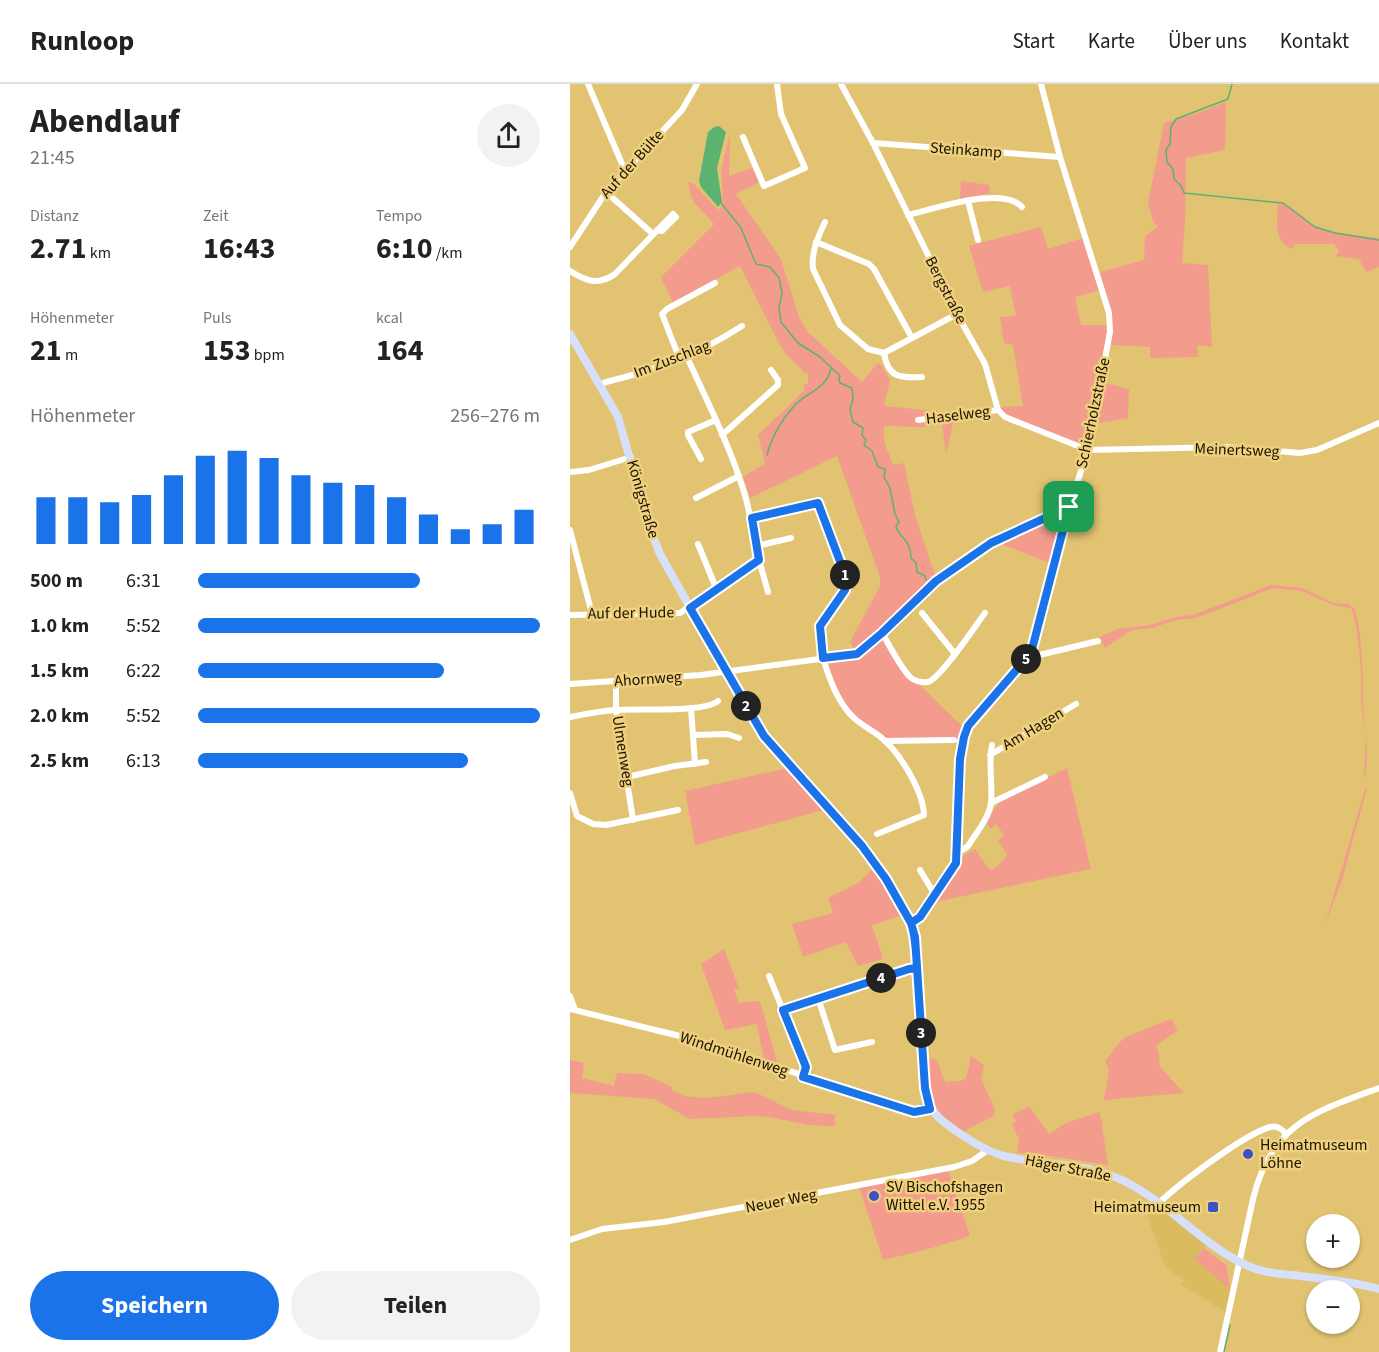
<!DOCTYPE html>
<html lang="de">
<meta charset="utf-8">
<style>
:root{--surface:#fff;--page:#f2f2f2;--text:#222;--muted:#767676;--line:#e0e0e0;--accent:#1a73e8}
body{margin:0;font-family:"Source Sans 3",sans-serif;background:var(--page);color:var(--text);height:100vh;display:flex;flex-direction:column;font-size:22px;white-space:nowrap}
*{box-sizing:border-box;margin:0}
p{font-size:20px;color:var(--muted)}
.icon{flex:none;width:33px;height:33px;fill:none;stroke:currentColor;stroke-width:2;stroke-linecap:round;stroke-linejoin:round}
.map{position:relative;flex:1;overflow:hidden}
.side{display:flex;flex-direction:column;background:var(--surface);width:570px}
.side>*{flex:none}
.tools{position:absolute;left:736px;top:1130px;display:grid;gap:12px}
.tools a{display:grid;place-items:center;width:54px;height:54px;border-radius:50%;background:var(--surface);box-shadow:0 2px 4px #0004;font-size:30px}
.pin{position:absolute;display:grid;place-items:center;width:51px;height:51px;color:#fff;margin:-26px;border-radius:12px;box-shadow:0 3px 9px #0006}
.km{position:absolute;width:30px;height:30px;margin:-15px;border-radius:50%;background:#222;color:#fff;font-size:16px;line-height:30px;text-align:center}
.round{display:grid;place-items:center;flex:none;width:63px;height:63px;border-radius:32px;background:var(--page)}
.head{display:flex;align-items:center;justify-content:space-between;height:102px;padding:0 30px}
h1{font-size:33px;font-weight:700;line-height:45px}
.metrics{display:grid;grid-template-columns:repeat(3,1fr);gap:9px;height:102px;padding:6px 30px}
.metrics div{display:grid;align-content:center}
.metrics b{font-size:30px;font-weight:700}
.metrics small{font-size:16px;font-weight:400}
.metrics p{font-size:16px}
.chart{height:168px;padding:12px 30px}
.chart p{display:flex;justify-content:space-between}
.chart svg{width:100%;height:108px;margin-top:6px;stroke:var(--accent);stroke-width:6}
.primary-button{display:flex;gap:12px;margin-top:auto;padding:12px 30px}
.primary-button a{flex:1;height:69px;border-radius:36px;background:var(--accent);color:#fff;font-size:24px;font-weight:700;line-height:69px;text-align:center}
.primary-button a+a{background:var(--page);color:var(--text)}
ul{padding:0 30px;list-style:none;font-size:20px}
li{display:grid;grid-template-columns:96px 72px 1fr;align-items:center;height:45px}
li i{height:15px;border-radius:8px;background:var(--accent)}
header{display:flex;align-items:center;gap:36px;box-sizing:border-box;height:84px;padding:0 30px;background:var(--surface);border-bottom:2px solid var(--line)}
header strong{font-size:28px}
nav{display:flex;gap:33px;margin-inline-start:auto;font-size:21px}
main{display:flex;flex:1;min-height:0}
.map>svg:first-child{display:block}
</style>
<header>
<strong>Runloop</strong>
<nav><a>Start</a><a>Karte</a><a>Über uns</a><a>Kontakt</a></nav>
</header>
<main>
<section class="side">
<div class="head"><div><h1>Abendlauf</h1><p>21:45</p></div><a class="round"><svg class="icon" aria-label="share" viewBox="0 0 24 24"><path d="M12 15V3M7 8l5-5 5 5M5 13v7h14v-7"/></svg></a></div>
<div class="metrics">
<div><p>Distanz</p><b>2.71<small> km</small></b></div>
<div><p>Zeit</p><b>16:43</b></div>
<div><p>Tempo</p><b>6:10<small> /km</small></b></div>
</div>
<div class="metrics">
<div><p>Höhenmeter</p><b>21<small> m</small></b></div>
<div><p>Puls</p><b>153<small> bpm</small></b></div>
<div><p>kcal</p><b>164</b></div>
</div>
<div class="chart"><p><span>Höhenmeter</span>256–276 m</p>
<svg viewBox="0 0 160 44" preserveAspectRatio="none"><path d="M5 44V25M15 44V25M25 44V27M35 44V24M45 44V16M55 44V8M65 44V6M75 44V9M85 44V16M95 44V19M105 44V20M115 44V25M125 44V32M135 44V38M145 44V36M155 44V30"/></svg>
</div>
<ul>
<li><b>500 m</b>6:31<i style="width:65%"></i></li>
<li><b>1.0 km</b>5:52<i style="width:100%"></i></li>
<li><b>1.5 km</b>6:22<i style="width:72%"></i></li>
<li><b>2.0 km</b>5:52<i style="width:100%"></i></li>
<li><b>2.5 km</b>6:13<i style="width:79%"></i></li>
</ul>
<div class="primary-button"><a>Speichern</a><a>Teilen</a></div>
</section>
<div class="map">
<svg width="809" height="1268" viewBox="0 0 809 1268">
<rect width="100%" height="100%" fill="#e1c372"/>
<!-- built -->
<path fill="#dbbb60" d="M584,1121l53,39 -11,15 34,30 -2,25 -47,-30 3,-4 -18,-12 -20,-56z"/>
<!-- green -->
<g fill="#f39c8d">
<path d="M656,18l-1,48 -39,8 -1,66 -3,39 26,2 4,82 -15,-2 1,12 -48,1v-11l-40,-2 2,-32 -12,-41 44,-12 1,-24 13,-9 -5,-6 -5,-18 16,-80 31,-9z"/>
<path d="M160,49l-1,43 23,-8 7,14 -23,12 45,65 18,58 9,15 54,50 16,-19 4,3 8,14 -6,26 80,8 1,4 -12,5 -7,31 -4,-30 -19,3 -38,-1c-5,12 4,27 8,39l11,-2 11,52 21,63 -56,54 -25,19 -5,-9 30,-56v-9l-43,-121 -87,42 -7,-21 22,-14 -7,-28 47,-45 -2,-6h5v-11h-3l-19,-19 -7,-11 -39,-77 -67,37 -12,-26 53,-53 -22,-24 -4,-18 6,2 24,26 5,-6 -2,-34z"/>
<path d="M391,97l28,4 1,8 -30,7z"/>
<path d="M708,119c17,2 24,17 40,24 19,8 41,8 61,11v29l-13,5 -7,-13 -23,-3 3,-5 -5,-7h-39l-3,5c-19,-8 -15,-28 -14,-46z"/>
<path d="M471,143l7,22 35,-11 18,52 -26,7 6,28h27l-20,117 -4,3 -78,-29 -7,-9 24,-1 -10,-61 -9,-2 -4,-26 16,-1 -6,-30 -27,6 -14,-46z"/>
<path d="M532,298l27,7 -1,29 -34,6z"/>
<path d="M492,427l3,4 -13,49 -56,-22z"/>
<path d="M701,501l31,3 31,15 15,1 7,5c8,30 7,61 8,92 1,26 8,54 1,78l2,-43 -5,-35v-33l-5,-45 -5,-15 -18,-3 -31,-14 -30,-3 -52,21 -25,9 -19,2 -24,8 -20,2 -27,18 -4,-9 -11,2 28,-12 32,-4 26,-8 17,-2z"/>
<path d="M313,553l25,40 12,8 45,44 -4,10h-76l-31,-22 -10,-11 -18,-45 32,-5z"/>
<path d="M218,684l39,41 -132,36 -10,-54z"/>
<path d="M497,684l24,101 -156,33 28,-46 12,-7 13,19 4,2 11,-9 4,-7 -9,-14 6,-5 -8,-11 -5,5 -5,-7 14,-21z"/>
<path d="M796,702l1,2 -25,92 -17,45z"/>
<path d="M306,782l29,48 -33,11 11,34 -25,7 -12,-24 -43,15 -11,-33 41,-11 -5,-15 30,-15z"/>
<path d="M154,865l15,39 -5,2 5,13 21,-2 18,64 -14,-5 -7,-36 -32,6 -24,-66z"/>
<path d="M601,935l7,11 -22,16 3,8 1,13 24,26 -80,7 5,-31 -4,-8 16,-20 7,-5z"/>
<path d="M400,972l14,9 -3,14 14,30 -1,6c-9,7 -21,10 -30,17 -35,-21 -35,-34 -38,-73l8,-1c7,6 6,17 12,24l14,-1 6,-3 4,-16z"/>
<path d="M0,976l14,3 -2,15 32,8 3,-13 27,1 28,13v3l13,6 19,2 22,-2 24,-4 7,1 34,17 44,5v11l-26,-1 -39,-8 -15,-1 -65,3 -36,-20 -84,-6z"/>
<path d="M459,1022l20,28 17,-11 34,-11 8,53 -77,-12h-14l2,-14 -7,-14 4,-4 -4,-6z"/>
<path d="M378,1086l22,66 -45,14 -42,10 -24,-73z"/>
<path d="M634,1164l22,17 4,24 -35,-30z"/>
</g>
<!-- water -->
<path fill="#5cb371" d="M149,42l7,6 -9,36 5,34 -4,5 -17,-20 -2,-6 9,-49 6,-5z"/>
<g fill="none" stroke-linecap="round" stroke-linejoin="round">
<!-- stream -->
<g stroke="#5cb371" stroke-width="1.5">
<path d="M662,0l-4,15 -52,20 -5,8 -1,17 -4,6 1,12 6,7 1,10 7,7 3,7 99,10 32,24 20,6 44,7"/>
<path d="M151,119l20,25 15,36 14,3 9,11 3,15 -3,15 2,14 17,21 22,14 20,19 -1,3 1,4 12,5 1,11 -3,10 3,13 10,6 -1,7 4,5 -2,5 8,6 6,16 7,2 -1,8 6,11 5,26 4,8 -3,4c3,13 14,11 15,32l5,5 1,9 8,4 1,4"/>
<path d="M197,371c4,-17 16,-36 27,-49 13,-14 33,-17 37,-38"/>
<path d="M654,1268l6,-27"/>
</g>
<!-- minor -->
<g stroke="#fff" stroke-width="6">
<path d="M18,0l37,87"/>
<path d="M271,0l32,59 84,171 28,50 13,46 7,7 83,33 138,-3 74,6 17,-3 62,-27"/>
<path d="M173,53l21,49 41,-18 -24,-54 -4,-30"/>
<path d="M303,59l187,14"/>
<path d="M36,108l47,42"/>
<path d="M398,117l10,39"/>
<path d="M338,131c26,-6 95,-30 114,-8"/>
<path d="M255,138c-7,15 -14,30 -12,47l27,56 28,24 16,4 73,-39"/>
<path d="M246,158l53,22 5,5 38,69"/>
<path d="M0,163l36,-55 76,-82 15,-26"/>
<path d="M0,187c16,10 28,15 45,3l58,-60 3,3 -14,14 -5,-1"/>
<path d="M314,269c4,25 16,25 38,24"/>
<path d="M110,276l-18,-46 5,-5 48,-26"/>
<path d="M30,301l6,-3c53,-13 89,-26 136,-56"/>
<path d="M348,336l80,-10"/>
<path d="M152,351l56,-50v-5l-7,-10"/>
<path d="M131,375l-13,-24v-3l28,-12"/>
<path d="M0,388l19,-2 42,-13"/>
<path d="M126,414l43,-22"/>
<path d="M182,433l66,-14 29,77c-3,18 -25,35 -26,48 -4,25 14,72 32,89 9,9 21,14 30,22 18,16 40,52 41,76l-47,19"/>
<path d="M0,446l22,84"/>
<path d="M128,460l18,44"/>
<path d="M186,462l35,-8"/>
<path d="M189,476l9,32"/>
<path d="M352,529l33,41"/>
<path d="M0,531l110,-2 79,-53c-6,-23 -8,-46 -15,-68 -14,-46 -37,-91 -57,-135"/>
<path d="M312,549c8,13 18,34 28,44 4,4 12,6 18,5 13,-4 47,-56 57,-69"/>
<path d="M461,569l4,3 63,-15"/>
<path d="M46,598v28l17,110"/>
<path d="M0,600l131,-9 156,-21 25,-21 54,-52 55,-38 78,-36"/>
<path d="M121,624l4,56"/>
<path d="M0,633c15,-3 31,-6 46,-7 22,-2 88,3 102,-9"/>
<path d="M124,651l33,-1 12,4"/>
<path d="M315,657l69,-1"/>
<path d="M420,671l86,-51"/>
<path d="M57,693l48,-11 31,-4"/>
<path d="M0,709l7,23 16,8 13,1 72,-15"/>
<path d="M421,719l54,-26"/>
<path d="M387,767l7,-2 4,-3c8,-13 21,-28 23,-43 2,-19 -3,-39 1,-58"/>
<path d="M350,786l15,25"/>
<path d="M341,839l9,-6 36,-54 4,-104 4,-22 4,-11 63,-73 38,-146 19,-57 22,-118 -1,-19 -49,-156 -19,-73"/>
<path d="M199,892l37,91 -3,10"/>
<path d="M0,912l5,14"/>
<path d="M248,914l17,52 37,-8"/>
<path d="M0,925l126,31 218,72 16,-3"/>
<path d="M213,926l126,-41 8,-1"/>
<path d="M589,1119c21,-20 84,-68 111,-76 7,-2 12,2 16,7"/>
<path d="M0,1156l32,-11 62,-7 290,-55 18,-6 16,-11"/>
<path d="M650,1268l33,-153c18,-75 61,-87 126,-111"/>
</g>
<!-- major -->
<path stroke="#d7e0fa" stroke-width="8" d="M0,250l48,83 32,112 10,25 78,139 35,56 100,112 34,53 8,23 10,151c4,23 12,30 31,43 15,10 30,20 48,25 40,10 82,6 120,25 47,23 81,68 129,87 13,5 27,6 40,7 29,4 58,6 86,14"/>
</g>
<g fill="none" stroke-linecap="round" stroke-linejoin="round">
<defs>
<path id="route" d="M499,423l-78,36 -55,38 -54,52 -25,21 -34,4 -3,-32 25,-36 2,-10 -29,-77 -66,15 7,42 -69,48 74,128 98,110 24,33 25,44 4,14 10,151 5,21 -16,3 -111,-35 3,-10 -23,-57 126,-41 8,-1c-1,-15 -1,-31 -6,-45l9,-6 36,-54 4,-104 4,-22 4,-11 63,-73 38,-146"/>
</defs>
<!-- route casing -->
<use href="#route" stroke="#fff" stroke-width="12"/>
<!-- route -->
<use href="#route" stroke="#1a73e8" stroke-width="8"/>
</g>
<!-- markers -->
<g fill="#3c52c5" stroke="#eed07f" stroke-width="2">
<circle cx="678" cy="1070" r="6"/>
<circle cx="304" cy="1112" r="6"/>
<rect x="637" y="1117" width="12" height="12" rx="3"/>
</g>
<g text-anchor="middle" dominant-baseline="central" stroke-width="5" stroke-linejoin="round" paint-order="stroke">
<!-- street labels -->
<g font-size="16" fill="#1c1300" stroke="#eed07f">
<text transform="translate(396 66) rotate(4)">Steinkamp</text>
<text transform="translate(62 80) rotate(-48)">Auf der Bülte</text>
<text transform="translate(376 206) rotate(63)">Bergstraße</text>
<text transform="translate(102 275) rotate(-21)">Im Zuschlag</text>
<text transform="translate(523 329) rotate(-78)">Schierholzstraße</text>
<text transform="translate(388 331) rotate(-7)">Haselweg</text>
<text transform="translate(667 366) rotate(2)">Meinertsweg</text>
<text transform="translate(73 415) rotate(74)">Königstraße</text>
<text transform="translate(61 529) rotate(-1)">Auf der Hude</text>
<text transform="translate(78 595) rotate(-4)">Ahornweg</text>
<text transform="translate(463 645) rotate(-31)">Am Hagen</text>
<text transform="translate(53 667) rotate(81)">Ulmenweg</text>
<text transform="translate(164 970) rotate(18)">Windmühlenweg</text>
<text transform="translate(498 1084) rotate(11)">Häger Straße</text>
<text transform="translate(211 1117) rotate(-11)">Neuer Weg</text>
</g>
<!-- poi labels -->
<g font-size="16" fill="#1c1300" stroke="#eed07f" text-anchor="start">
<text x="690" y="1061">Heimatmuseum<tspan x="690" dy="18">Löhne</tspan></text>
<text x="316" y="1103">SV Bischofshagen<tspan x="316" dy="18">Wittel e.V. 1955</tspan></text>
<text x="631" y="1123" text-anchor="end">Heimatmuseum</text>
</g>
</g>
</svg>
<div class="tools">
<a>+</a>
<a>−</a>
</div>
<div class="pin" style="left:499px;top:423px;background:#1e9e55"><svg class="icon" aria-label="arrive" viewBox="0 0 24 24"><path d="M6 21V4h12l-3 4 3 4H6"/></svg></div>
<b class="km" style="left:275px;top:491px">1</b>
<b class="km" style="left:176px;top:622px">2</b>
<b class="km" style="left:351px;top:949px">3</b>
<b class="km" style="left:311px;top:894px">4</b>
<b class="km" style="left:456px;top:575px">5</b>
</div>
</main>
